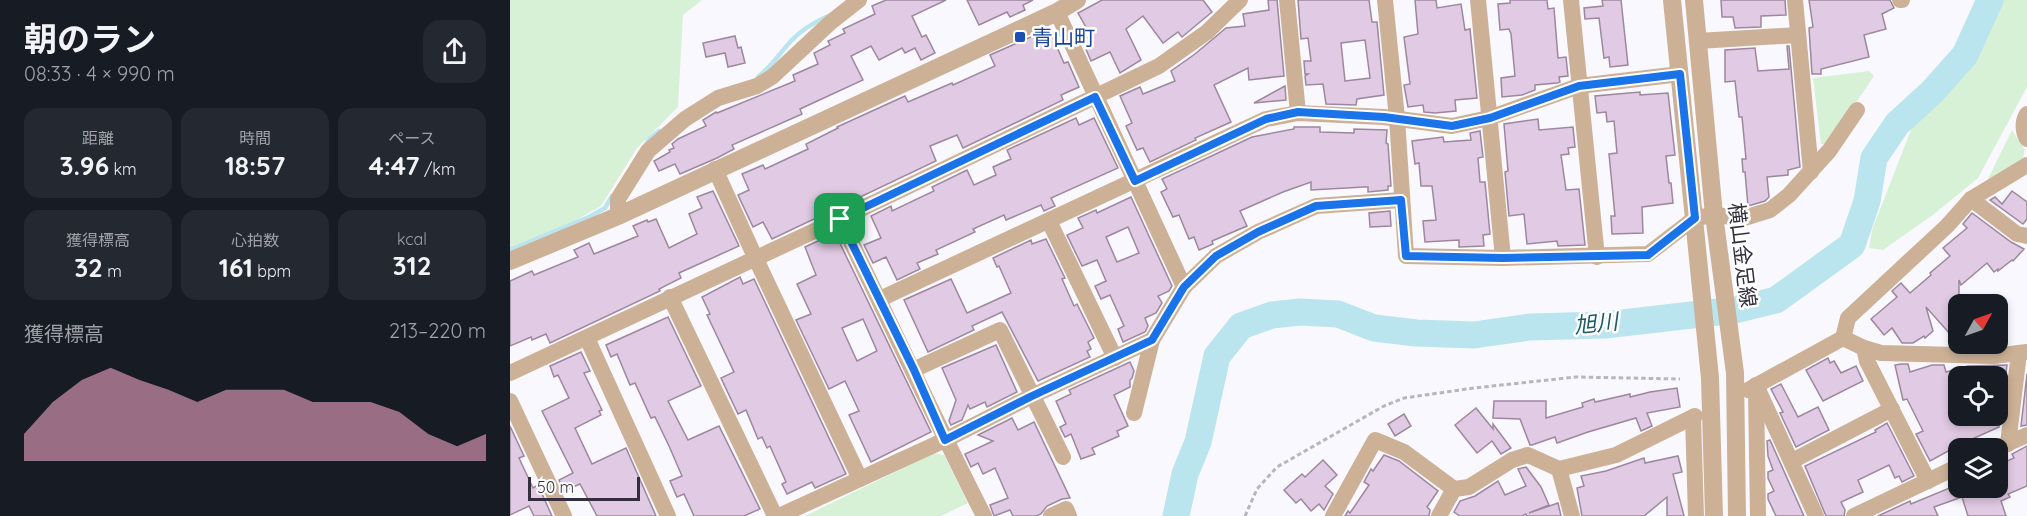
<!DOCTYPE html>
<html lang="ja">
<meta charset="utf-8">
<style>
:root{--surface:#171b24;--page:#242831;--text:#f1f3f6;--muted:#9ea1a6;--accent:#d192ae}
body{margin:0;font-family:Quicksand,"Noto Sans JP",sans-serif;background:var(--page);color:var(--text);height:100vh;display:flex;flex-direction:column;font-size:22px;white-space:nowrap}
*{box-sizing:border-box;margin:0}
p{font-size:20px;color:var(--muted)}
.icon{flex:none;width:33px;height:33px;fill:none;stroke:currentColor;stroke-width:2;stroke-linecap:round;stroke-linejoin:round}
.map{position:relative;flex:1;overflow:hidden}
.details{display:flex;flex-direction:column;background:var(--surface);width:510px}
.details>*{flex:none}
.needle{width:39px;rotate:50deg}
.tools{position:absolute;left:1438px;top:294px;display:grid;gap:12px}
.tools a{display:grid;place-items:center;width:60px;height:60px;border-radius:12px;background:var(--surface);box-shadow:0 3px 9px #0003;font-size:30px}
.scale{position:absolute;left:18px;bottom:15px;width:112px;box-sizing:border-box;padding-left:6px;border:3px solid #32303c;border-top:0;font-size:16px;line-height:21px;white-space:nowrap;color:#32303c;-webkit-text-stroke:4px #fff;paint-order:stroke}
.pin{position:absolute;display:grid;place-items:center;width:51px;height:51px;color:#fff;margin:-26px;border-radius:12px;box-shadow:0 3px 9px #0006}
.round{display:grid;place-items:center;flex:none;width:63px;height:63px;border-radius:18px;background:var(--page)}
.head{display:flex;align-items:center;justify-content:space-between;height:102px;padding:0 24px}
h1{font-size:33px;font-weight:700;line-height:45px}
.stats{display:grid;grid-template-columns:repeat(3,1fr);gap:9px;height:102px;padding:6px 24px}
.stats div{display:grid;align-content:center;border-radius:15px;background:var(--page);text-align:center}
.stats b{font-size:26px;font-weight:700}
.stats small{font-size:16px;font-weight:400}
.stats p{font-size:16px}
.chart{height:168px;padding:12px 24px}
.chart p{display:flex;justify-content:space-between}
.chart svg{width:100%;height:108px;margin-top:6px;fill:var(--accent);opacity:.7}
main{display:flex;flex:1;min-height:0}
.map>svg:first-child{display:block}
</style>
<main>
<section class="details">
<div class="head"><div><h1>朝のラン</h1><p>08:33 · 4 × 990 m</p></div><a class="round"><svg class="icon" aria-label="share" viewBox="0 0 24 24"><path d="M12 15V3M7 8l5-5 5 5M5 13v7h14v-7"/></svg></a></div>
<div class="stats">
<div><p>距離</p><b>3.96<small> km</small></b></div>
<div><p>時間</p><b>18:57</b></div>
<div><p>ペース</p><b>4:47<small> /km</small></b></div>
</div>
<div class="stats">
<div><p>獲得標高</p><b>32<small> m</small></b></div>
<div><p>心拍数</p><b>161<small> bpm</small></b></div>
<div><p>kcal</p><b>312</b></div>
</div>
<div class="chart"><p><span>獲得標高</span>213–220 m</p>
<svg viewBox="0 0 160 44" preserveAspectRatio="none"><path d="M0 44V33L10 20L20 11L30 6L40 11L50 15L60 20L70 15L80 15L90 15L100 20L110 20L120 20L130 24L140 33L150 38L160 33V44z"/></svg>
</div>
</section>
<div class="map">
<svg width="1517" height="516" viewBox="0 0 1517 516">
<rect width="100%" height="100%" fill="#f9f8fe"/>
<!-- green -->
<g fill="#d7f1d6">
<path d="M0,0h192l-19,15 -5,92 -41,41 -36,58 -72,41 -19,7z"/>
<path d="M1492,0h25v87l-49,91 -44,36 -51,36 -14,-2 3,-18 39,-100 13,-21 44,-41z"/>
<path d="M1359,71l5,5 -46,68h-7l-8,-66z"/>
<path d="M1502,130l13,20 -3,12 -35,19z"/>
<path d="M424,453l10,2 24,48 -27,13h-136z"/>
</g>
<g fill="none" stroke-linecap="round" stroke-linejoin="round">
<!-- stream -->
<g stroke="#bae5ee" stroke-width="4.5">
<path d="M248,77c14,-11 21,-23 33,-36 10,-11 24,-19 37,-25"/>
<path d="M136,144l4,-6 9,-7"/>
<path d="M0,250l79,-33 16,-9 7,-12"/>
</g>
<!-- river -->
<path stroke="#bae5ee" stroke-width="27" d="M666,516l9,-42 13,-32 19,-86 24,-30 31,-11 28,-3 38,2 36,14 42,5 58,2 56,-8 75,-2 130,-15 41,-10 76,-55 15,-44 7,-43 23,-34 35,-32 33,-37 25,-55"/>
</g>
<!-- building -->
<g fill="#e1cae3" stroke="#9d879f" stroke-width="1.5" fill-rule="evenodd">
<path d="M376,0h60l-34,16 10,21 4,-2 9,18 -14,7 -6,-12 -10,5 -3,-5 -23,12 -8,-14 -20,10 12,24 -63,29 2,5 -70,31 2,4 -17,9 -37,16 -5,-10 -16,7 -5,-10 16,-9 -1,-2 5,-2 -2,-4 6,-5 28,-13 -3,-6 13,-8 1,1 78,-32 -2,-6 25,-11 -4,-11 16,-8 -2,-4 17,-8 -2,-4 32,-15 -3,-8z"/>
<path d="M457,0h66l-10,5 2,5 -15,7 -3,-5 -28,13z"/>
<path d="M592,0h101l9,12 -30,25 -4,-5 -15,11 -20,-27 -17,13 15,31 -21,13 -10,-21 -19,9 -9,-21 9,-4 -13,-23z"/>
<path d="M758,0h9l7,76 -35,4 -1,-12 -34,17 17,37 -36,16 1,2 -46,22 -7,-14 -6,2 -11,-24 6,-3 -12,-27 20,-9 3,7 32,-13 -4,-10 24,-17 31,-26 19,-2 -2,-12 26,-4z"/>
<path d="M788,0h71l3,22h5l7,73 -27,4 -1,6 -30,-1 -3,-20 -17,1 -1,-9 3,-2h-3l-1,-13h7l-3,-23 -7,1zM855,40l5,38 -25,3 -4,-38z"/>
<path d="M905,0h21l1,8 24,-4 4,26 5,-1 7,69 -22,2 1,11 -21,2 -11,-1 -1,-7 -15,2 -4,-22 6,-1 -6,-47 14,-3z"/>
<path d="M1000,0h37l1,9 6,-1 4,50 8,-1 2,19 -9,1 1,5 -3,1 -22,2v5l-13,5 -20,2 -1,-19 14,-2 -4,-42 -2,-5 -9,1 -2,-26 12,-1z"/>
<path d="M1092,0h19l7,65 -18,2 -1,-10 -5,1 -5,-40 -14,1 -1,-11 19,-2z"/>
<path d="M1211,0h64l1,15 -25,1v11l-26,1 -2,-11h-11z"/>
<path d="M1299,0h81l4,8 -12,6 4,15 -22,6 5,22 -48,12v5h-9l-3,-46 4,-1z"/>
<path d="M539,29l15,34 4,-1 11,25 -18,8 2,5 -100,48 -6,-13 -27,11 6,15 -164,78 -9,-17 -10,5 -15,-32 11,-5 -7,-16 21,-9 2,4 43,-20 -2,-5 32,-16 -1,-1 57,-26 11,-5 3,6 44,-19 1,2 42,-19 -5,-11z"/>
<path d="M225,36l3,12 3,-1 4,16 -17,4 -3,-14 -19,4 -3,-14z"/>
<path d="M1277,46h2l11,121 -12,3v5l-21,2 2,20 -4,4 -17,5 -3,-34h-2l-1,-13h4l-4,-42h-3l-4,-36 -10,1v-32l30,-2 3,23 31,-2z"/>
<path d="M775,86l1,14 -32,3z"/>
<path d="M1130,92v3l28,-2 7,62 -9,1 3,27h2l2,20 -31,4 1,26 -31,1 -1,-18h4l-6,-62 8,-1 -3,-32 -7,1 -1,-10 -9,1 -2,-17z"/>
<path d="M566,118l3,7 15,-7 24,50 -67,30 4,8 -11,5 -3,-6 -35,15 -2,-5 -31,14 2,3 -39,18 2,4 -21,9 3,6 -23,11 -11,-23 -13,6 -9,-18 17,-7 -10,-22 20,-10 1,5 42,-20 -2,-4 35,-17 7,15 22,-10 -3,-8 18,-8 -4,-9z"/>
<path d="M1028,119l1,11 34,-3 2,20 -7,1 1,6 -8,1 5,35 13,-1 6,56 -27,1 -1,-5 -30,3 -3,-30 -15,2 -4,-44 3,-1 -4,-47z"/>
<path d="M784,127h26v5l34,1v-4l33,1 -1,13 2,1 3,42h-3v4l-20,2v-5h-4l-53,3v-8l-28,10 -43,19 7,15 -35,15 1,3 -14,6 -5,-13 -5,2 -10,-24 -6,2 -12,-25 6,-3 -5,-10 90,-42 42,-8z"/>
<path d="M970,131l3,26 -5,1 2,24h5l5,52 -7,1 1,11 -25,1v-7l-34,2 -2,-21 13,-1 -4,-34h-11l-2,-23 -4,1 -3,-23 31,-4 1,5 27,-2 -1,-7z"/>
<path d="M203,191l26,55 -60,27 2,5 -22,11 1,2 -110,52 -4,-9 -14,6 -1,-3 -21,9v-65l22,-10 2,4 44,-18 -4,-7 15,-7 5,11 44,-18 -5,-10 14,-6 1,2 8,-3 13,29 28,-14 -8,-20 13,-6 -5,-11z"/>
<path d="M1502,191l15,11v17l-4,5 -33,-24 5,-3 7,7z"/>
<path d="M621,197l41,89 -3,5 -11,5 4,7 -6,10 -11,5 3,8 -3,6 -22,10 -5,-13 6,-3 -14,-31 -9,4 -6,-13 11,-5 -9,-21 -15,6 -15,-31 16,-7 -5,-10 18,-8 1,3zM618,227l11,26 -22,9 -11,-25z"/>
<path d="M880,211l1,15 -21,1 -1,-14z"/>
<path d="M1462,213l39,29 13,7 -11,12 -1,-1 -14,11v-2l-4,3 -7,-9 -26,22 -2,-5v64l-33,-37 7,24 -8,7 -1,-2 -11,7h-11l-10,-15 -8,7 -13,-16 26,-22 -5,-6 9,-8 9,10 21,-18 -1,-2 20,-17 -7,-8 24,-20 -4,-4z"/>
<path d="M325,233l96,199 -60,30 -22,-47 10,-4 -14,-30 -16,8 -33,-69 15,-6 -14,-30 19,-9 -11,-28zM353,319l14,32 -20,10 -15,-33z"/>
<path d="M536,239l19,39 -3,1 12,27 3,-2 17,34 -6,4 3,7 -4,2 3,6 -52,24 -36,-69 -30,14 2,4 -46,22 -24,-52 47,-21 16,34 44,-20 -12,-27 -2,1 -4,-9 38,-18 1,4z"/>
<path d="M230,277l3,7 11,-5 92,195 -31,14 -3,-6 -25,12 -5,-10 4,-2 -16,-36 -3,2 -5,-11 -4,2 -12,-29 -8,4 -17,-36 13,-6 -27,-57 3,-1 -8,-17z"/>
<path d="M158,317l33,69 -33,15 20,39 31,-14 41,83 -16,7h-50l-10,-22 -7,3 -7,-16 12,-5 -13,-30 -14,-29 -4,1 -16,-35 -5,2 -13,-31 -6,3 -5,-12z"/>
<path d="M486,345l21,47 -30,15 -2,-5 -15,7 -2,-4 -6,15 -11,5 -2,-4 7,-21 -14,-32z"/>
<path d="M71,352l9,19 -6,2 18,37 -3,1 2,4 -26,13 17,36 34,-16 30,68h-59l-17,-32 -16,7 -5,-11 14,-7 -31,-62 27,-13 -11,-23 -4,2 -4,-11z"/>
<path d="M1318,358l2,5 4,-2 7,12 15,-7 7,15 -40,20 -17,-31z"/>
<path d="M620,362l4,9 -2,7 -2,2v7l-16,8 14,31 -11,5 2,5 -27,12 3,6 -14,5 -10,-25 -6,3 -5,-10 6,-3 -10,-23 15,-7 -2,-4z"/>
<path d="M1391,364h7l2,8 22,-7h12l2,7 22,-6 39,-1 -8,62 -38,17 -31,17 -14,-27 7,-3 -16,-32 -4,1 -8,-35zM1449,376h39v17h4l-4,23h-39z"/>
<path d="M1517,374v51l-6,1z"/>
<path d="M1271,384l17,33 20,-10 11,23 -33,17 -16,-34 3,-1 -12,-23z"/>
<path d="M1167,388l3,19 -33,6 5,13 -11,5 -5,-13 -48,14 -31,11 -2,-6 -23,8h-2l-10,-26 -27,-1 1,-17h52v17l37,-11 -1,-4 12,-4 1,3 35,-8v3l20,-5z"/>
<path d="M966,408l17,21v-5l18,24 -10,6 -9,-13 -15,12 -22,-28z"/>
<path d="M894,414l7,12 -16,10 -7,-12z"/>
<path d="M502,418l6,12 16,-8 36,76 -8,1 -15,7 -6,8 -5,2h-23l-3,-6 -16,6 -4,-11 18,-7 -13,-30 -12,6 -5,-11 -7,4 -6,-13 28,-13 -15,-6z"/>
<path d="M1377,423l27,53 -12,6 -3,-6 -4,2 -6,-13 -31,15 5,12 -22,10 4,8 -1,6h-18l-21,-50 71,-34 -1,-2z"/>
<path d="M0,426l14,30 -5,2 14,30 5,-3 14,31h-18l-5,-10 -19,9z"/>
<path d="M1260,440l34,76h-28l-8,-17v-5l6,-3 -6,-13v-6l5,-2 -5,-14 -1,-15z"/>
<path d="M1517,446v40l-19,8 2,3 -9,4 5,15h-38l-6,-19 -28,10 4,9h-60l32,-15 1,3 48,-20v4h39v-23l16,-7 -2,-4z"/>
<path d="M874,455l15,6 39,30 -11,16 3,3 -1,6h-84l3,-5 2,2 19,-28 -5,-3 7,-13 2,2z"/>
<path d="M1168,456l4,16 -9,2 11,42h-17v-19l-23,19h-62l-5,-28 7,-2 -3,-10 25,-5 38,-13 1,5z"/>
<path d="M813,460l14,15 -12,11 8,8 -9,16 -5,-6 -8,7 -10,-12 -5,4 -12,-13 18,-16 3,3z"/>
<path d="M1016,467l15,20 8,18 -20,8 29,-10 3,13h-34l-1,-2 -4,2h-62l-6,-4 6,-11 15,-5 23,-15 7,14 21,-9 -8,-17z"/>
</g>
<g fill="none" stroke-linecap="round" stroke-linejoin="round">
<!-- path -->
<path stroke="#b7b5bd" stroke-width="3" stroke-dasharray="4.5 3" stroke-linecap="butt" d="M735,516l12,-27 20,-22 107,-61 20,-8 70,-10 102,-11 104,2"/>
<!-- minor -->
<g stroke="#ccb196" stroke-width="16">
<path d="M777,0l11,113"/>
<path d="M875,0l12,118 9,138 97,2 145,-4 47,-36 19,-3 30,3 26,-8 19,-15 40,-44 28,-41"/>
<path d="M968,0l25,258"/>
<path d="M1061,0l26,257"/>
<path d="M1285,0l16,172"/>
<path d="M1390,0h2"/>
<path d="M547,12l127,275"/>
<path d="M1188,41l100,-6"/>
<path d="M1517,114c-5,8 -4,18 0,25"/>
<path d="M205,169l40,88 105,222"/>
<path d="M1461,199l46,35 10,2"/>
<path d="M108,216v-17l30,-48 37,-32 33,-21 39,-12 15,-9 59,-55 28,-22"/>
<path d="M330,219c48,99 94,199 144,297"/>
<path d="M539,221l66,137"/>
<path d="M160,297l105,219"/>
<path d="M370,299l386,-180 32,-6 86,4 68,9 37,-8 90,-32 101,-12"/>
<path d="M77,338l81,178"/>
<path d="M1333,338l21,10 17,5 113,3 33,-4"/>
<path d="M1354,348l3,13 61,120"/>
<path d="M403,370l87,-40 63,127"/>
<path d="M0,373l330,-154 319,-153 48,-34 33,-32"/>
<path d="M1246,385l60,131"/>
<path d="M1238,390l95,-52 5,-20 99,-92 24,-27 56,-34"/>
<path d="M1246,392l2,124"/>
<path d="M0,401l54,115"/>
<path d="M624,413l18,-73 32,-53 32,-31 42,-24 58,-26 85,-6"/>
<path d="M1183,417l3,99"/>
<path d="M1498,444l11,-91"/>
<path d="M1487,448l30,-13"/>
<path d="M1282,461l100,-52"/>
<path d="M1049,469l13,47"/>
<path d="M269,516l166,-76 87,-44 120,-56"/>
<path d="M541,516l15,-7 3,7"/>
<path d="M823,516l42,-76 29,12 50,37 15,-2 43,-27 16,-5 31,14 57,-14 79,-39"/>
<path d="M929,516l15,-27"/>
<path d="M1344,516l105,-50"/>
</g>
<!-- tertiary -->
<g stroke="#ccb196" stroke-width="18">
<path d="M1162,0l38,378 4,138"/>
<path d="M1184,0l20,215 21,158 2,143"/>
<path d="M0,261l108,-45 439,-204 20,-12"/>
</g>
</g>
<g fill="none" stroke-linecap="round" stroke-linejoin="round">
<defs>
<path id="route" d="M1170,74l15,144 -47,37 -145,3 -97,-2 -5,-56 -85,6 -58,26 -42,24 -32,31 -32,53 -120,56 -87,44 -31,-70 -74,-151 255,-122 40,84 131,-62 32,-7 86,5 68,9 38,-8 89,-32z"/>
</defs>
<!-- route casing -->
<use href="#route" stroke="#fff" stroke-width="12"/>
<!-- route -->
<use href="#route" stroke="#1a73e8" stroke-width="8"/>
</g>
<!-- markers -->
<rect fill="#1a4fb4" stroke="#fff" stroke-width="2" x="504" y="31" width="12" height="12" rx="3"/>
<g text-anchor="middle" dominant-baseline="central" stroke-width="5" stroke-linejoin="round" paint-order="stroke">
<!-- transit labels -->
<g font-size="21" fill="#164399" stroke="#fff" text-anchor="start">
<text x="522" y="37">青山町</text>
</g>
<!-- street labels -->
<g font-size="21" fill="#32303c" stroke="#fff">
<text transform="translate(1233 255) rotate(83)">横山金足線</text>
</g>
<!-- water labels -->
<g font-size="22" font-style="italic" fill="#1e5863" stroke="#fff">
<text transform="translate(1086 323) rotate(-6)">旭川</text>
</g>
</g>
</svg>
<div class="tools">
<a><svg class="needle" viewBox="-14 -14 28 28"><path d="M0-13l5 13h-10z" fill="#e53935"/><path d="M0 13l5-13h-10z" fill="#9ea1a6"/></svg></a>
<a><svg class="icon" aria-label="locate" viewBox="0 0 24 24"><circle cx="12" cy="12" r="6"/><path d="M12 2v4M12 18v4M2 12h4M18 12h4"/></svg></a>
<a><svg class="icon" aria-label="layers" viewBox="0 0 24 24"><path d="M12 4l9 5-9 5-9-5zM3 14l9 5 9-5"/></svg></a>
</div>
<div class="scale">50 m</div>
<div class="pin" style="left:330px;top:219px;background:#1e9e55"><svg class="icon" aria-label="arrive" viewBox="0 0 24 24"><path d="M6 21V4h12l-3 4 3 4H6"/></svg></div>
</div>
</main>
